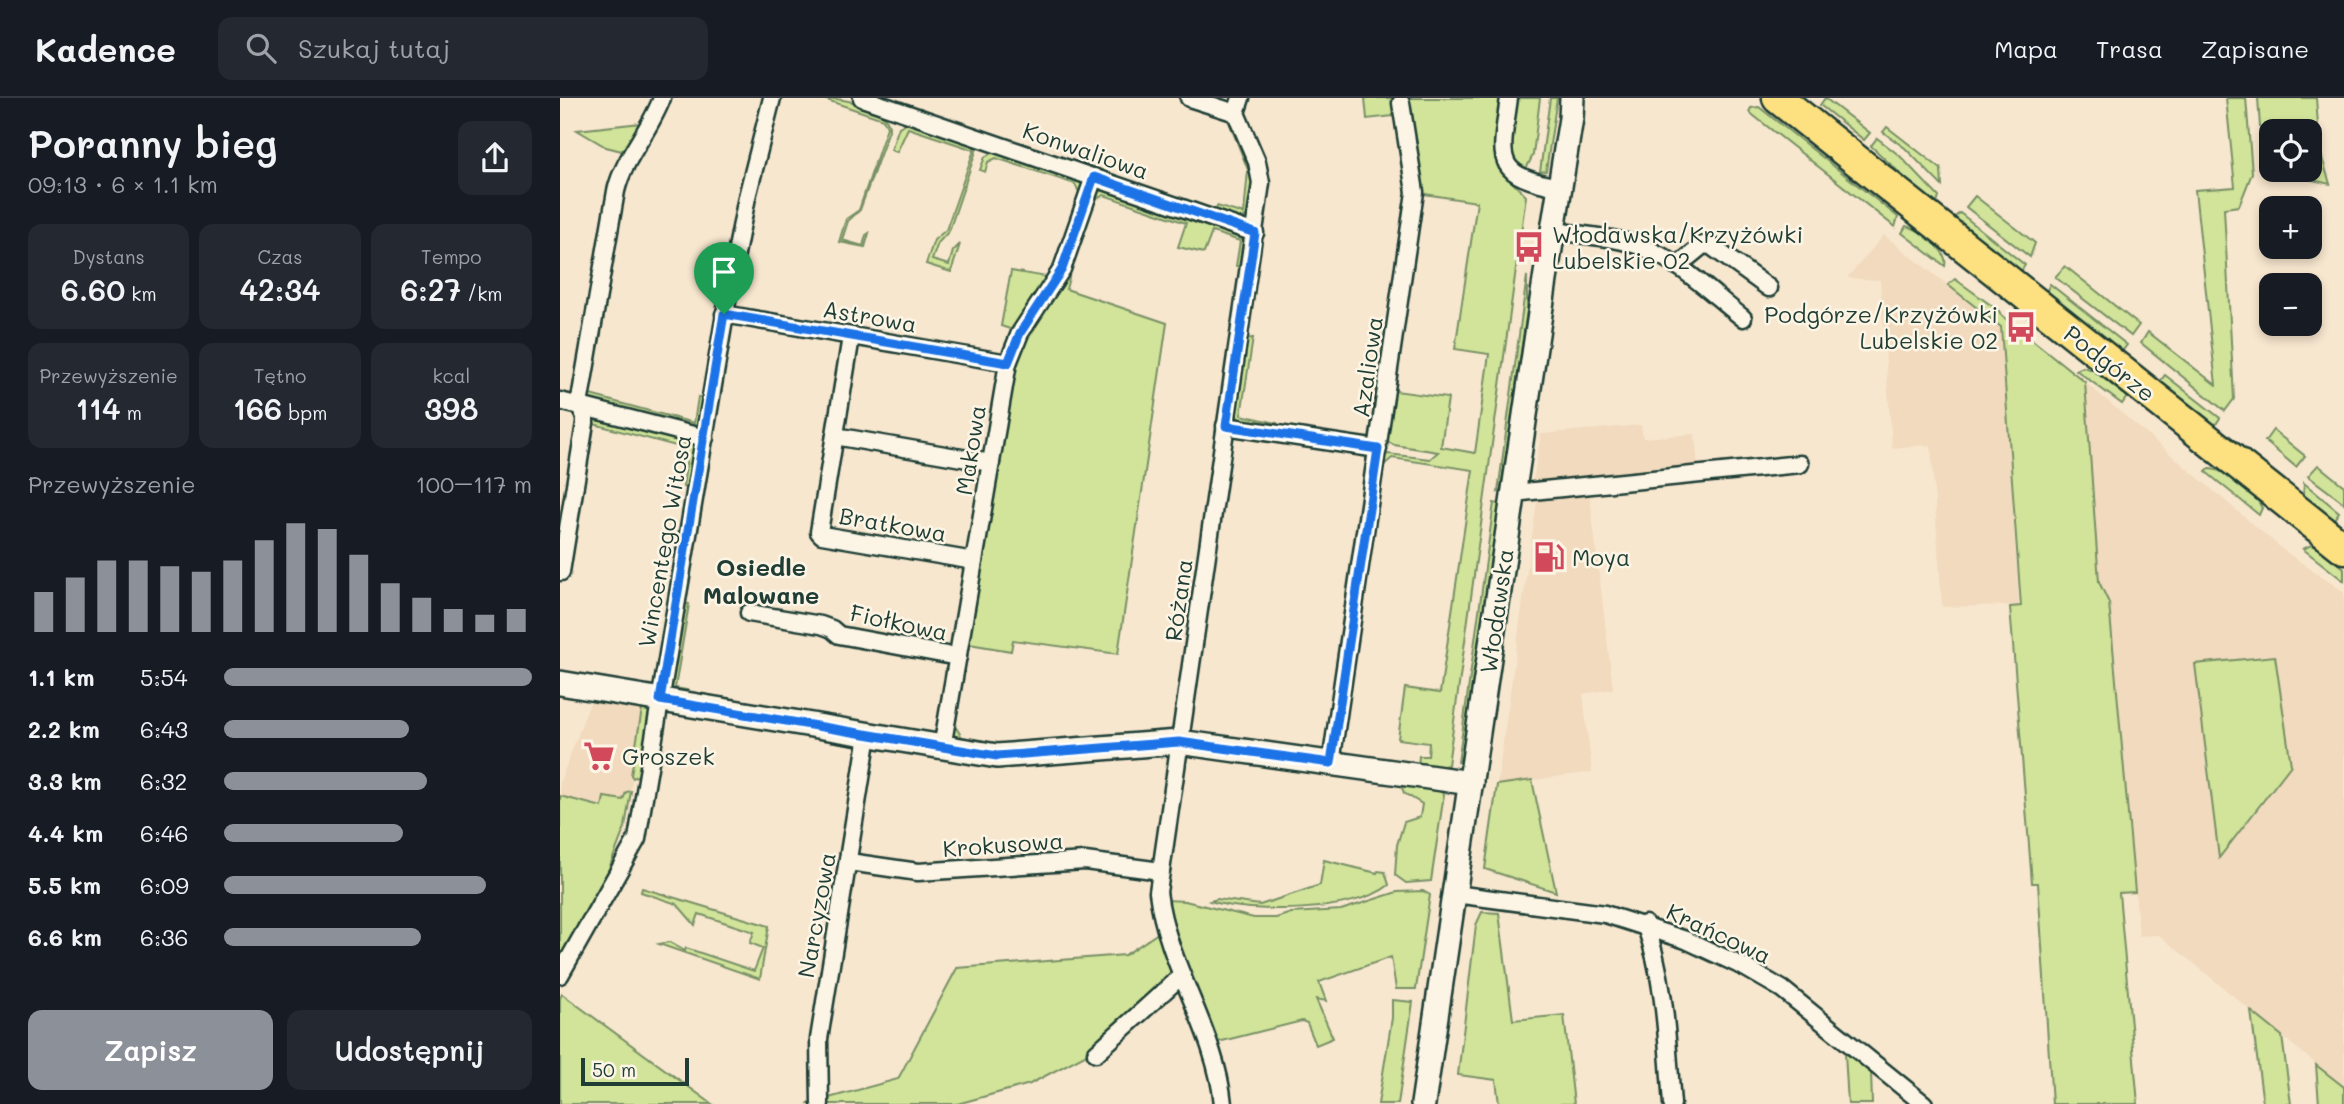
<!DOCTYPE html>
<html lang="pl">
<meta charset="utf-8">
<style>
:root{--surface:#171b24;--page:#242831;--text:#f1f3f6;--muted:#9ea1a6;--line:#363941;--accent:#8c9099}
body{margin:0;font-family:Mali,sans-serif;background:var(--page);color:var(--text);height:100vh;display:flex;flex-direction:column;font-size:26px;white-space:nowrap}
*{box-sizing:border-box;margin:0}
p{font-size:23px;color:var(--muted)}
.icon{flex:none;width:38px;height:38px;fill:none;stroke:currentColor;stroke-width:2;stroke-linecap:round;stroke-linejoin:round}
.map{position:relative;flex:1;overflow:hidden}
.details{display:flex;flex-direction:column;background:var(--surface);width:560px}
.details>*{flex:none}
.fabs{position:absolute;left:1699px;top:21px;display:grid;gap:14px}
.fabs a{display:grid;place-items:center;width:63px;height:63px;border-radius:14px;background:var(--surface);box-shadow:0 4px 10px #0003;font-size:35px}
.scale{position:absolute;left:21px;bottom:18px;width:108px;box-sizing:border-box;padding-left:7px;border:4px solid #1f3d34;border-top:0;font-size:19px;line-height:24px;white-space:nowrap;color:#1f3d34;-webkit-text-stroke:5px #fcf5e5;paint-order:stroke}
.pin{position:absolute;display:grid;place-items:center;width:60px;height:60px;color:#fff;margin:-72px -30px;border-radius:50% 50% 50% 0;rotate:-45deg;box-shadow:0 0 7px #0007}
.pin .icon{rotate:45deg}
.round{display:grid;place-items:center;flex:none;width:74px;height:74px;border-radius:14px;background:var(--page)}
.overview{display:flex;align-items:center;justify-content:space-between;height:119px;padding:0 28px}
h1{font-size:38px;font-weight:600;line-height:52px}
.stats{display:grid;grid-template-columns:repeat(3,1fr);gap:10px;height:119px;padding:7px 28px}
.stats div{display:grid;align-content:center;border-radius:14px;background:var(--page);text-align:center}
.stats b{font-size:30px;font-weight:600}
.stats small{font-size:19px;font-weight:400}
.stats p{font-size:19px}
.chart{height:196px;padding:14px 28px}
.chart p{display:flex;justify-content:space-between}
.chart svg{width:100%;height:126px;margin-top:7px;stroke:var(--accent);stroke-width:6}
.action{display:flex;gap:14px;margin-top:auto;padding:14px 28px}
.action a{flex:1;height:80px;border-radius:14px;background:var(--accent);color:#fff;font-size:28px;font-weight:600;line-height:80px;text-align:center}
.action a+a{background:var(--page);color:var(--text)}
ul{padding:0 28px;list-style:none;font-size:23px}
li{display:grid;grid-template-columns:112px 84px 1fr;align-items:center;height:52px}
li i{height:18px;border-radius:9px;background:var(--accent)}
header{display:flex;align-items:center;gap:42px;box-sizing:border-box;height:98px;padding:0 35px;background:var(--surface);border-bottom:2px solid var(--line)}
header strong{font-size:33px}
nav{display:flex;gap:38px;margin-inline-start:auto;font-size:24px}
.search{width:490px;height:63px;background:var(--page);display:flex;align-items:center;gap:18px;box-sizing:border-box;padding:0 24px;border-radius:14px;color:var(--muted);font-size:26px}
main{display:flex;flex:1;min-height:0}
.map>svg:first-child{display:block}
</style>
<header>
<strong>Kadence</strong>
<div class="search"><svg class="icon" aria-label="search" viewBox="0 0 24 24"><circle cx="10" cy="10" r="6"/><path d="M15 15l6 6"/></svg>Szukaj tutaj</div>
<nav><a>Mapa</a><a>Trasa</a><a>Zapisane</a></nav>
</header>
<main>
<section class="details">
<div class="overview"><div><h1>Poranny bieg</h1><p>09:13 · 6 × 1.1 km</p></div><a class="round"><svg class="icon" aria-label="share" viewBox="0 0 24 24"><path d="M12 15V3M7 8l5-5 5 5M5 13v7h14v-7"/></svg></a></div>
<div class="stats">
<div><p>Dystans</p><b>6.60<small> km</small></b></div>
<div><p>Czas</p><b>42:34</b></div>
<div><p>Tempo</p><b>6:27<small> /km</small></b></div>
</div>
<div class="stats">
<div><p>Przewyższenie</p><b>114<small> m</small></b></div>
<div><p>Tętno</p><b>166<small> bpm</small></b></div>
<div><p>kcal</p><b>398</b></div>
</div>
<div class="chart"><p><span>Przewyższenie</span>100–117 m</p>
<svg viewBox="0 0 160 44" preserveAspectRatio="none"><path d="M5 44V30M15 44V25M25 44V19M35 44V19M45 44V21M55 44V23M65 44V19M75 44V12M85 44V6M95 44V8M105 44V17M115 44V27M125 44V32M135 44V36M145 44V38M155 44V36"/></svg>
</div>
<ul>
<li><b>1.1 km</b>5:54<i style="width:100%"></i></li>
<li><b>2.2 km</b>6:43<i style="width:60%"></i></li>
<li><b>3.3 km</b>6:32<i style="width:66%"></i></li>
<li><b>4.4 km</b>6:46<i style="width:58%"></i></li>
<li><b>5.5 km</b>6:09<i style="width:85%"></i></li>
<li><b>6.6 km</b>6:36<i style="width:64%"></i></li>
</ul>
<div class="action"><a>Zapisz</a><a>Udostępnij</a></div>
</section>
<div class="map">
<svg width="1784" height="1006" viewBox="0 0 1784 1006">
<rect width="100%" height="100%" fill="#f8e7cf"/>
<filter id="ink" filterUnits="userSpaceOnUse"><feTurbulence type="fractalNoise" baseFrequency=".0143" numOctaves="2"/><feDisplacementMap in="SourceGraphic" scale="14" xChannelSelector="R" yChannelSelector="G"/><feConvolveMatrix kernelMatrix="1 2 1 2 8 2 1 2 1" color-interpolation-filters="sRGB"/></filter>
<g filter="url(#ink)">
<!-- built -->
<g fill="#f1dabd">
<path d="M1324,137l117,92 18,278 -77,2 -11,-162 -39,3 -12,-168 -33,-2z"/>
<path d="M1525,284l201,170 58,40v495l-185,-152 -20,1 -30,-333 -10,-21z"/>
<path d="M1081,327l2,13 52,-4 3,34 -110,13 25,208 -30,5 9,78 -95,13 42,-298h-7l9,-53z"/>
<path d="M31,602l53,9 -17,103 -67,-16v-14z"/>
</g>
<!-- green -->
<g fill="#d1e499" stroke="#789066" stroke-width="2">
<path d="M97,0l-31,54 -20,-5 -29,-17 64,-7z"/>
<path d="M261,0c19,0 70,8 68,32l-29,80 -12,11 -6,19 21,6 3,-11 3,-2 -4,14 -26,-5 7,-23 13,-9 28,-83 -4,-8z"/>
<path d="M805,0h31l2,29 -5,-11 -26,3z"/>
<path d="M847,0h95l-7,60 4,11 27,27 -78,569 -10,2 -1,4 -19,-3 1,-12h9l1,-13 -31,-4 7,-51 35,5 33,-223 -81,-12 -8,7 -3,19h-4l5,-25 6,-5 42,5 8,-7 -44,-7 -8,-4 -1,-10 8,-45 3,-1 -1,6 53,7 -7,49 34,6 14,-99 -34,-5 22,-147 -53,-8 -4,24h-3l2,-28z"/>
<path d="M953,0h27l-7,57 -7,14 -4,-1 -12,-13z"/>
<path d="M990,0h7l-11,73 -6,1z"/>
<path d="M1265,0l45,35 -6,7 -44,-35z"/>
<path d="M1666,0h20l6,75 -13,33 -15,2 10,191 -9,12 -84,-68 7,-11 68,53 -21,-195 40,-3z"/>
<path d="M1698,0h58l4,53 10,33 -40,-9 -7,-5h27v-39h-38l-1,30 -11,-34z"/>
<path d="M1199,9l139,110 -3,10 -146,-115 2,-4z"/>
<path d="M667,19h3c16,33 28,60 19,97l-7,5 -26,-7 1,-6 27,8 4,-44z"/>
<path d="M348,24l64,21 4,8 -27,80 -11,12 -6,17 17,5 4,-14 7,-7 -9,28 -25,-8 8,-24 12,-10 28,-80 -66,-22 -11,24 -6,-2 8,-23z"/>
<path d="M1327,29l54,42 1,17 -37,-38 -22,-16z"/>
<path d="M1317,40l23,18 39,41 -3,10 -65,-61z"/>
<path d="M434,54l87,29 3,4 -11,40 -4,-2 10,-31 -4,-8 -79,-26 -8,4 -3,10 -5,-2 5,-13z"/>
<path d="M544,91l138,48 3,10 -3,20 -6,-1 4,-25 -28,-9 -8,21 -26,-6 8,-24 -82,-28 -8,4 -3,9 -3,-1 4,-13z"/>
<path d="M1415,98l60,47 -5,14 -64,-50z"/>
<path d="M1400,115l65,52 -3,5h-6l-64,-51z"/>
<path d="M1346,128c14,3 43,24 39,40l-43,-33z"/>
<path d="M505,137l4,1 -9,26 -44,69 -15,-5 10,-55 35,6 10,-16z"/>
<path d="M1505,168l74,59 -8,11 -76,-59z"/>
<path d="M967,178v34l-26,180 -3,2z"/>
<path d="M506,179l3,1 -3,11 101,34 -49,331 -105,-14 -2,11 -42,-7 -14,82 7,11 18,3 -7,5 -22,-8 61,-359 9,-36z"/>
<path d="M1395,181l44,32 2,4 84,67 14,200 10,21 26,289 -16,1 19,211h-86l-14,-221h-6l-22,-276 11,-1 -20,-279 -53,-42z"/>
<path d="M1490,186l77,61 -4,5 -4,1 -73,-59z"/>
<path d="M693,240l-12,77 36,8v5l-37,-7 -5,-9 11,-73z"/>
<path d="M1523,269l10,3 34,27 -5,7 -46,-34z"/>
<path d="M1605,277l55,43 -4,6 -4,1 -53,-42z"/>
<path d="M31,278l2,1 -3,18 104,28 4,-26 6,1 -5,26 -6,4 -100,-25 -6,-5z"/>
<path d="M36,319l93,23 6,10 -6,38 -6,-1 4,-30 -7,-10 -86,-23 -8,46 -5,-1 10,-49z"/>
<path d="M1713,332l32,26 -9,11 -31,-26z"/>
<path d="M1758,367l26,21v17l-36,-27z"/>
<path d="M1649,371c16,0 46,23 53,39l-3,7 -53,-43z"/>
<path d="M1744,385l35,29 -4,6h-4l-28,-21z"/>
<path d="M934,405l5,1 -37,252 -4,7z"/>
<path d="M1751,447l9,4 24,19v13l-41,-32z"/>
<path d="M124,505l5,1 -14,84 12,2 -1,7 -13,-5 -3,-7z"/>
<path d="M1715,558l16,109 -72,93 -24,-194z"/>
<path d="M82,611l7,1 2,7 -11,57 -7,4 -2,-3z"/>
<path d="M972,682l24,112 -71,-23 12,-84z"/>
<path d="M841,687l34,4 9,5 -13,87 -25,2 -11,-8 2,-30 7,-23 16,-5 2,-13 -18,-11z"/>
<path d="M71,693l-6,36 -24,62 -41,70v-163l42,11 2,-10 19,3 3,-8z"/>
<path d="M764,762l53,13 1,-2 7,1 4,13c-34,28 -138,29 -179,16l7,-2 43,6 60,-20z"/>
<path d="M82,790l127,38 -9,53 -101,-35 10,-2 16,9 1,-3 68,23 9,-23 -13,-5 4,-11 -55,-18 -4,11 -18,-21 -36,-12z"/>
<path d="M863,793l7,4 -14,94h-20l-5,-32 -72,25 7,19 -10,-2 17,39 -17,7 -9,-22 -5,-2 -88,22 -18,-46 -24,-17 -87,75 -55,29 -73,20h-150l91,-25 59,-111 168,-13 45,-30 -4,-25 19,1 69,17h22l15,-5 50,-3 56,-18z"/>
<path d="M922,814l17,1 14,107 51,-5 10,89h-75l-3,-24 -38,-5 18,-150z"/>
<path d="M2,896l150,110h-152v-106z"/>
<path d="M832,902l21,2 -15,102h-20l14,-86z"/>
<path d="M1691,913l31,25 9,68h-28z"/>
<path d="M1285,955l26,18 1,33h-24z"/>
<path d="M1756,967l28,22v17h-25z"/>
</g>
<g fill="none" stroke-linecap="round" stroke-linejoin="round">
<defs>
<g id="street">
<path d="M302,0l393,135"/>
<path d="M629,0l47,15"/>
<path d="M949,0c-8,60 -18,77 50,89"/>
<path d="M992,132c30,6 62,6 90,17 38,14 70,47 101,71"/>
<path d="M1115,167l6,-2 22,-18 8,1 58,42"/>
<path d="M164,216l284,49"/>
<path d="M291,239l-32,195 3,3 152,26"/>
<path d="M0,303l145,37"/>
<path d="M665,328l153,23"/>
<path d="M275,338l156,27"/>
<path d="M953,395l287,-29"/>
<path d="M1,474l24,-149v-7l-6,-11 37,-214c8,-34 34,-60 46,-93"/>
<path d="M189,515l72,12 11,4 7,6 119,22"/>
<path d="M382,650l66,-385 12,-30 42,-64 32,-92"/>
<path d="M771,665l84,-571 -14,-89"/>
<path d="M289,764l69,10 167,-11 76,10"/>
<path d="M895,796l150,20 81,26 58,27 38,22 142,115"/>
<path d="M1085,826c21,57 22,120 27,180"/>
<path d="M0,877l77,-136 92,-549 18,-93 25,-99"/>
<path d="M536,955l85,-77"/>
<path d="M260,1006l-1,-65 49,-304"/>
<path d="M663,1006c-7,-74 -56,-138 -65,-212l103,-709 -4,-21 -21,-49 5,-15"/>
</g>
<g id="secondary">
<path d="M0,585l437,73 182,-14 292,41"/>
<path d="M863,1006l122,-824 26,-162 1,-20"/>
</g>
<path id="highway" d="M1218,0l566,450"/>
</defs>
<!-- street casing -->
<use href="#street" stroke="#1f3d34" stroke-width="21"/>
<!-- secondary casing -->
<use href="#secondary" stroke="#1f3d34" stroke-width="28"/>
<!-- highway casing -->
<use href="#highway" stroke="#1f3d34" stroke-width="35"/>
<!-- street -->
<use href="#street" stroke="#fcf5e5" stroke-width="16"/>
<!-- secondary -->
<use href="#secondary" stroke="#fcf5e5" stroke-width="23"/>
<!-- highway -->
<use href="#highway" stroke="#fde080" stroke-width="30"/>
</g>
</g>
<g fill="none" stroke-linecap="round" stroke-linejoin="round" filter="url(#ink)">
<defs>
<path id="route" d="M534,79l161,56 -29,193 152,23 -47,314 -152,-21 -182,14 -337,-56 64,-386 284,49 12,-30 42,-64z"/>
</defs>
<!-- route casing -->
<use href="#route" stroke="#fff" stroke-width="14"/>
<!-- route -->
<use href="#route" stroke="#1a73e8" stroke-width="9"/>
</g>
<!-- icons -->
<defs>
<symbol id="bus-bare" viewBox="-9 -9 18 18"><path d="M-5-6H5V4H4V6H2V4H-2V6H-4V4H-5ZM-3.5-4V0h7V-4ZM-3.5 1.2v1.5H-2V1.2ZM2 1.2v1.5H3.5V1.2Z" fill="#d1495b" stroke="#fcf5e5" stroke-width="2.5" paint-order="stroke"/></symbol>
<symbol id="fuel-bare" viewBox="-9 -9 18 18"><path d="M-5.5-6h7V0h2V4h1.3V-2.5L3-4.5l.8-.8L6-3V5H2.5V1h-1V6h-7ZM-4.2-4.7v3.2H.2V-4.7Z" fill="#d1495b" stroke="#fcf5e5" stroke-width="2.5" paint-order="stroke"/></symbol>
<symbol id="supermarket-bare" viewBox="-9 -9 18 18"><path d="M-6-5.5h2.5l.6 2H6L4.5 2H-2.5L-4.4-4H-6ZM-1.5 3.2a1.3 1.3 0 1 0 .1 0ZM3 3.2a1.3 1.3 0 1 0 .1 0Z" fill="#d1495b" stroke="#fcf5e5" stroke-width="2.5" paint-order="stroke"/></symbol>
</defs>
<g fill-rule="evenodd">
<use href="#bus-bare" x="947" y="127" width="44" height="44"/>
<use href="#bus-bare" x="1439" y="207" width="44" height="44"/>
<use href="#fuel-bare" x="967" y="437" width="44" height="44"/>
<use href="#supermarket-bare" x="17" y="636" width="44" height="44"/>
</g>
<g text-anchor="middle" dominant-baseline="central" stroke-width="5" stroke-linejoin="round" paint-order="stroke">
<!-- street labels -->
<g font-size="23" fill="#1f3d34" stroke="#fcf5e5">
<text transform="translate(526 52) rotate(19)">Konwaliowa</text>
<text transform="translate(310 218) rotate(10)">Astrowa</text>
<text transform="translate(1550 265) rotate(38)">Podgórze</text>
<text transform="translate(807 269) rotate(-82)">Azaliowa</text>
<text transform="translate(410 352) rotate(-81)">Makowa</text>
<text transform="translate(333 426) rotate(10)">Bratkowa</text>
<text transform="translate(104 443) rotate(-80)">Wincentego Witosa</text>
<text transform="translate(618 502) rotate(-82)">Różana</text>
<text transform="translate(936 513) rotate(-82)">Włodawska</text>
<text transform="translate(339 524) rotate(12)">Fiołkowa</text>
<text transform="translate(443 746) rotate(-4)">Krokusowa</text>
<text transform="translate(256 817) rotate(-80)">Narcyzowa</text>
<text transform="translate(1159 835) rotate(25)">Krańcowa</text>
</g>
<!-- poi labels -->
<g font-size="23" fill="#1f3d34" stroke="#fcf5e5" text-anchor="start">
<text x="992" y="136">Włodawska/Krzyżówki<tspan x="992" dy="26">Lubelskie 02</tspan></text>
<text x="1438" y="216" text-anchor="end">Podgórze/Krzyżówki<tspan x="1438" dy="26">Lubelskie 02</tspan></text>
<text x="1012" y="459">Moya</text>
<text x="62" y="658">Groszek</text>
</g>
<!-- neighbourhood labels -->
<g font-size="24" font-weight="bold" fill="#1f3d34" stroke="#fcf5e5">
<text x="201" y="468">Osiedle<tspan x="201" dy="28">Malowane</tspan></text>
</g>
</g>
</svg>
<div class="fabs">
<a><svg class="icon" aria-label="locate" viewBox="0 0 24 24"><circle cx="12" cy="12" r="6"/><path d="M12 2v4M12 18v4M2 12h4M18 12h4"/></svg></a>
<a>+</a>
<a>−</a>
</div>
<div class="scale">50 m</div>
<div class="pin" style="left:164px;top:216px;background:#1e9e55"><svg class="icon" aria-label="arrive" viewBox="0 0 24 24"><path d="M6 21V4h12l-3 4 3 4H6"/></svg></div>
</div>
</main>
